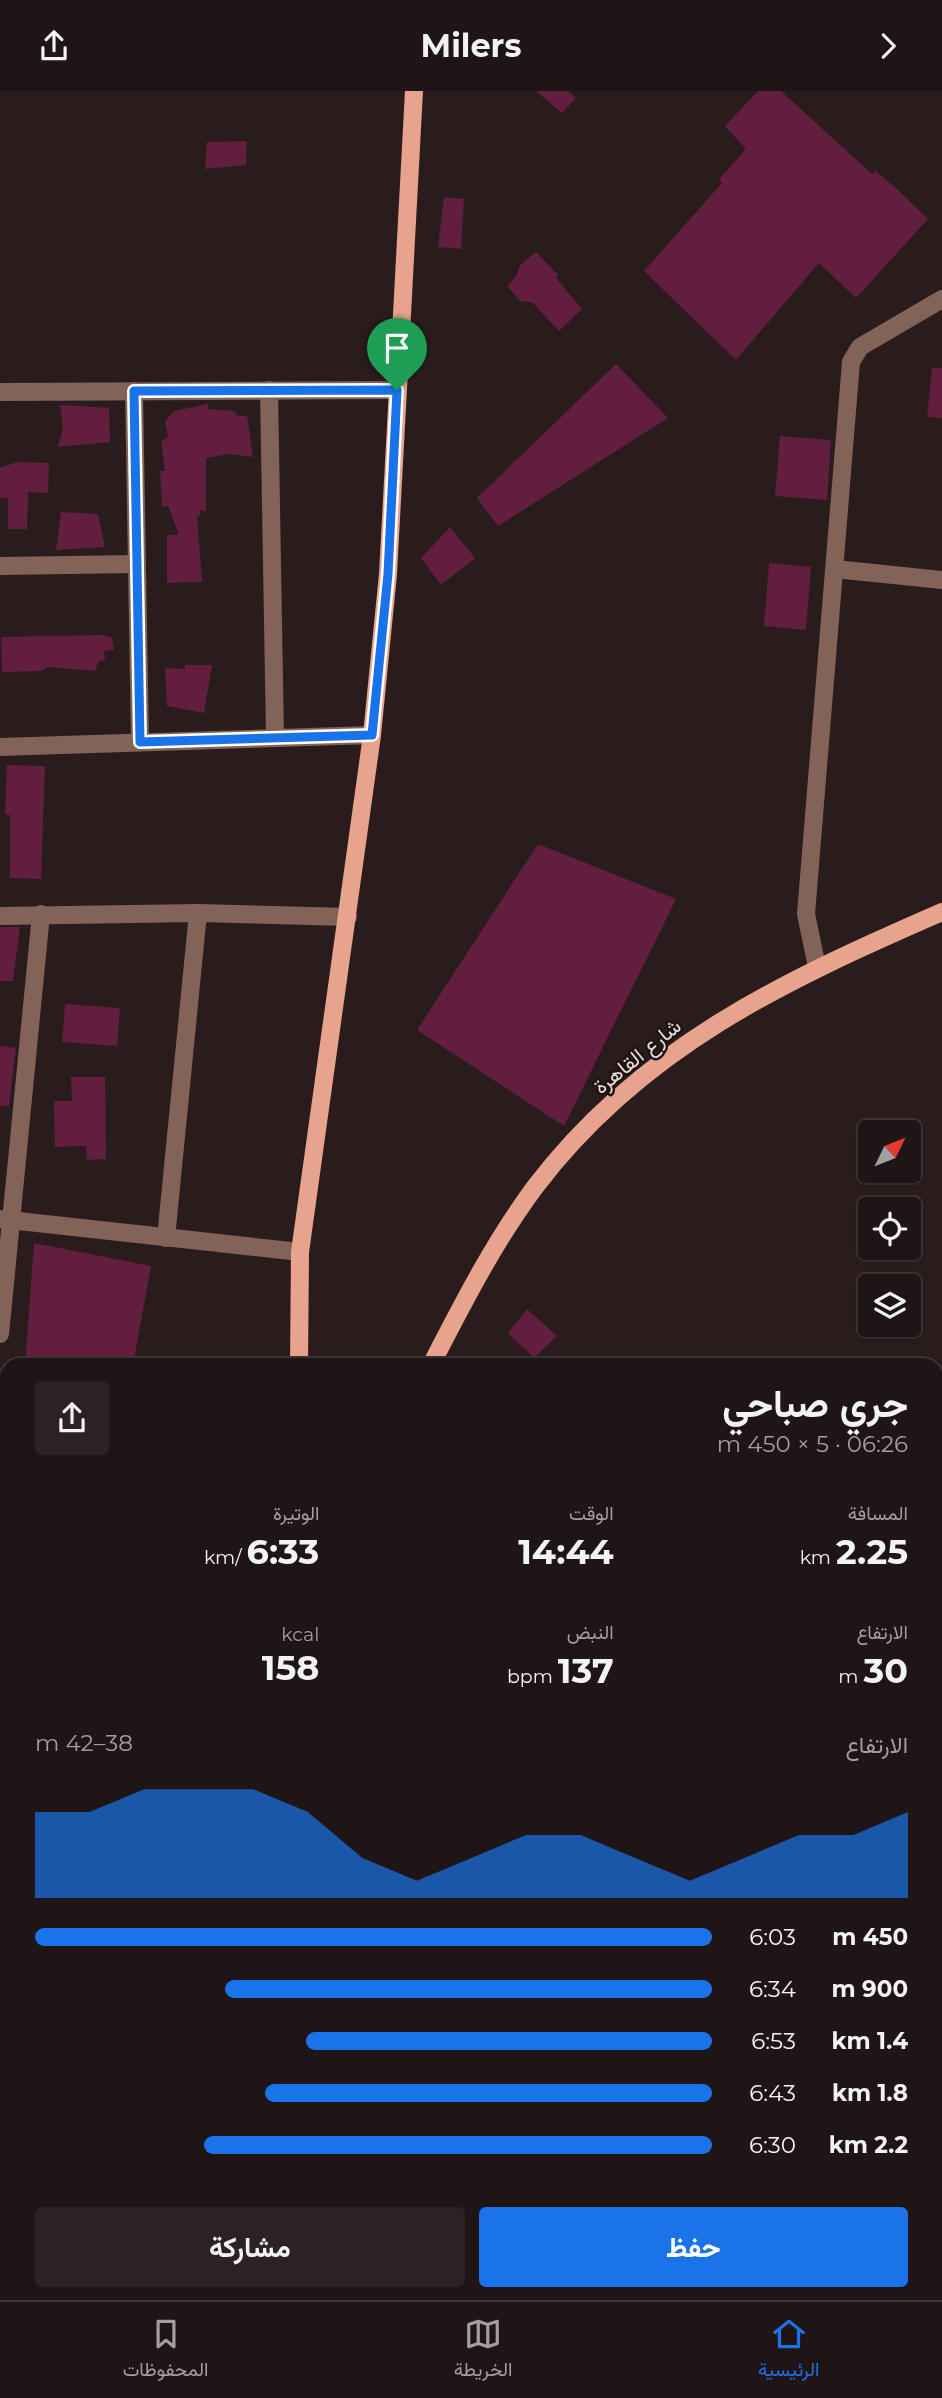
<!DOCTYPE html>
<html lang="ar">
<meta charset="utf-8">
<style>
:root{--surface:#201516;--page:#2d2223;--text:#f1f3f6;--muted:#a29fa1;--line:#3d3435;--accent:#1a73e8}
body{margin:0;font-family:Montserrat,Vazirmatn,sans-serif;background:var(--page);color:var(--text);direction:rtl;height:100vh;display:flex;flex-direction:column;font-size:26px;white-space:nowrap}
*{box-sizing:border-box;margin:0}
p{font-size:23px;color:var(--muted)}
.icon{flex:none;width:38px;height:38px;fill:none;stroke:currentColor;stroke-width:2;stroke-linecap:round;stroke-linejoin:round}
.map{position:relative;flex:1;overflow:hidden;direction:ltr}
.panel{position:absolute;left:0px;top:1267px;width:943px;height:943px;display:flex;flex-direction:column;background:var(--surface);border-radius:21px 21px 0 0;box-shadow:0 2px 5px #0004,0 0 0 2px var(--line);direction:rtl}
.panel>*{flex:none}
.needle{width:46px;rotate:47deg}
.fabs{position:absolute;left:858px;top:1029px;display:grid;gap:14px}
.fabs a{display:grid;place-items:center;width:63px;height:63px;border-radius:7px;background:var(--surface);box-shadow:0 2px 5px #0004,0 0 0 2px var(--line);font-size:35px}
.pin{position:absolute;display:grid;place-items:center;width:60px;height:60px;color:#fff;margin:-72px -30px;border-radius:50% 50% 50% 0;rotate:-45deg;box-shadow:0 0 7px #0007}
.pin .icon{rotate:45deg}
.round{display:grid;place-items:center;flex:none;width:74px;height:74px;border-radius:7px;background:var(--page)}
.head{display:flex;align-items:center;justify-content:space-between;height:119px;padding:0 35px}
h1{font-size:38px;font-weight:700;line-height:52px}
.stats{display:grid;grid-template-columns:repeat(3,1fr);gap:10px;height:119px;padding:7px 35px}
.stats div{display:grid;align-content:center}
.stats b{font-size:35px;font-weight:700}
.stats small{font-size:19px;font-weight:400}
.stats p{font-size:19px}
.chart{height:196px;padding:14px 35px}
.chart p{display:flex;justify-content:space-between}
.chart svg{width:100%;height:126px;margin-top:7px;fill:var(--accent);opacity:.7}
.primary-button{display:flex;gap:14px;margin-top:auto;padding:14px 35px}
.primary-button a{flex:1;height:80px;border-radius:7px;background:var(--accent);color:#fff;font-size:28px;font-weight:700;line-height:80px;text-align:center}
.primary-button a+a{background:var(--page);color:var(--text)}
ul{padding:0 35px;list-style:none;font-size:23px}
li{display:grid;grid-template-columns:112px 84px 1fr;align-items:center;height:52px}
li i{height:18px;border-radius:9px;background:var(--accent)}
header{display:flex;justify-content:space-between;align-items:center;height:91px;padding:0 35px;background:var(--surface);font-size:32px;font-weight:700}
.tabs{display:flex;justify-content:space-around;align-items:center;height:98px;border-top:2px solid var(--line);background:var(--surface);font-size:19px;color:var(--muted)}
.tabs a{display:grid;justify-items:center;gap:4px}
.tabs .on{color:var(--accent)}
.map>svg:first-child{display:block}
</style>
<header><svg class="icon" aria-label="forward" viewBox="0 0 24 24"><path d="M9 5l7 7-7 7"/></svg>Milers<svg class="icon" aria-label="share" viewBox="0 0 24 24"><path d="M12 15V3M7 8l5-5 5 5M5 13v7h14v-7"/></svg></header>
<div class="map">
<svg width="942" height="2209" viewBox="0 0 942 2209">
<rect width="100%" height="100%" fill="#2a1c1d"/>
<!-- building -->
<g fill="#611e3f">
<path d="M536,0h32l8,7 -14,15z"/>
<path d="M758,0h23l91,83 3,-3 21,17 32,31 -72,79 -37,-35 -83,97 -92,-89 78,-88 -3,-4 27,-30 -21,-23z"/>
<path d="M247,50l-1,24 -41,4 2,-27z"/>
<path d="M444,106l20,2 -3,50 -23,-2z"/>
<path d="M536,161l22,23 -2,3 26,31 -23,22 -27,-29 -12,-1 -13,-15 9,-10 5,-12z"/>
<path d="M616,273l52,54 -170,108 -21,-28z"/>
<path d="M932,277h10v50l-15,-1z"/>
<path d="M208,313v5l27,2 2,5h10l6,41 -24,-3 -23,4v54l-6,-2v6l-3,-1 5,67 -35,1v-48h12l-11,-29 -6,1 -2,-36h5l-4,-29 7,-5 -3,-16 9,-10z"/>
<path d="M60,314l49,3 1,34 -52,5 5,-19z"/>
<path d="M780,345l51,4 -4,60 -52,-4z"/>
<path d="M17,371l32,1 -1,30 -20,-1 -1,37h-19v-31h-8v-30z"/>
<path d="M61,421l37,2 7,33 -49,3z"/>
<path d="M450,436l25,31 -34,27 -20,-27z"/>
<path d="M769,472l42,4 -5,63 -42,-4z"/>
<path d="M103,544l9,3 2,12 -10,1 1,9 -7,2 -3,9 -48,-4 -5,4 -40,1 -1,-35z"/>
<path d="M185,574h27l-8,48 -37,-7 -2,-38 20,1z"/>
<path d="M7,674l38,1 -4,113 -31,-1v-63l-5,-1z"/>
<path d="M538,753l138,55 -112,227 -147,-96z"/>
<path d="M0,836h20l-7,54h-13z"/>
<path d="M65,913l55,4 -3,38 -55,-4z"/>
<path d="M0,955l16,2 -7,58h-9z"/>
<path d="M71,986h34l1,82 -19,1 -1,-14 -31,1 -1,-46h18z"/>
<path d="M34,1152l117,23 -18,99h-108z"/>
<path d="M527,1218l30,27 -23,22 -26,-25z"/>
</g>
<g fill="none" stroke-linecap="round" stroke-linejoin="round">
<!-- minor -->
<g stroke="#836258" stroke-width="18">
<path d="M269,299l6,347"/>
<path d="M134,300l6,351"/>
<path d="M0,301l397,-2"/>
<path d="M0,475l137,-2"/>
<path d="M835,478l107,11"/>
<path d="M0,656l372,-12"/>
<path d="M0,825l198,-3 150,4"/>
<path d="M817,876l-11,-53 45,-552 9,-15 82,-48"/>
<path d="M0,1128l300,33"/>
<path d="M166,1147l32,-325"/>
<path d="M0,1243l41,-420"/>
<path d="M0,1395l7,-1"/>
<path d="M0,1613l7,42"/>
<path d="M0,1813l7,-5"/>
</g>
<!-- major -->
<g stroke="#e8a38e" stroke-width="18">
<path d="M299,1274l1,-113 72,-517 16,-161 26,-483"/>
<path d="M431,1274c31,-60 63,-123 104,-178 107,-141 251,-207 407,-275"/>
<path d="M431,2203l1,6"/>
</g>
</g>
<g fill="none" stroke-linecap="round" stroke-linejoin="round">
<defs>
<path id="route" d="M397,299l-9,184 -16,161 -232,7 -6,-351z"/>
</defs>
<!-- route casing -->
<use href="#route" stroke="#fff" stroke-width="14"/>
<!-- route -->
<use href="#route" stroke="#1a73e8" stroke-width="9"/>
</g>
<g text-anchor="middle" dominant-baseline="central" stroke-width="5" stroke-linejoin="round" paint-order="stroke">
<!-- street labels -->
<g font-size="21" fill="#e5dcdc" stroke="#201314">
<text transform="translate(637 965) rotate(-39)">شارع القاهرة</text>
</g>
</g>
</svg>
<div class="fabs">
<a><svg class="needle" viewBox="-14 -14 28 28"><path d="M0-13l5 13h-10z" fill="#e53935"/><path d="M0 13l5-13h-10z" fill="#a29fa1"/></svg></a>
<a><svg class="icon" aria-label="locate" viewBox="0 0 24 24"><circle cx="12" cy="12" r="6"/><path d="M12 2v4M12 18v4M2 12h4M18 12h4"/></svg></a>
<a><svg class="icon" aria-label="layers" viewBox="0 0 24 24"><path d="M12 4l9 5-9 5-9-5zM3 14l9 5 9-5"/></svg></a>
</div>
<div class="pin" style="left:397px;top:299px;background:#1e9e55"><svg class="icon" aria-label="arrive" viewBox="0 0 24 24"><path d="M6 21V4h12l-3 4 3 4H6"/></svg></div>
<section class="panel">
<div class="head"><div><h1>جري صباحي</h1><p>06:26 · 5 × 450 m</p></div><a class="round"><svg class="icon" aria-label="share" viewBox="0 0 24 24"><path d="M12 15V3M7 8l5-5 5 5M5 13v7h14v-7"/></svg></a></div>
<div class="stats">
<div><p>المسافة</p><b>2.25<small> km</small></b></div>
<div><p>الوقت</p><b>14:44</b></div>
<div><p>الوتيرة</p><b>6:33<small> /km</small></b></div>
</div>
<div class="stats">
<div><p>الارتفاع</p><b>30<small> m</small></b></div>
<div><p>النبض</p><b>137<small> bpm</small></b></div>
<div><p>kcal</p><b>158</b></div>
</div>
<div class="chart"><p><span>الارتفاع</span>38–42 m</p>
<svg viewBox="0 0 160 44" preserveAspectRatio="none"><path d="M0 44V14L10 14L20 6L30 6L40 6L50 14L60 30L70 38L80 30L90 22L100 22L110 30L120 38L130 30L140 22L150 22L160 14V44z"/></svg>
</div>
<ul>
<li><b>450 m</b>6:03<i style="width:100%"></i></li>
<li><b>900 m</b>6:34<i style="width:72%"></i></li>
<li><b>1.4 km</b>6:53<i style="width:60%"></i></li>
<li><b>1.8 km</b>6:43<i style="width:66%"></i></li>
<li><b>2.2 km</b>6:30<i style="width:75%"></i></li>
</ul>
<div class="primary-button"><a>حفظ</a><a>مشاركة</a></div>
</section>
</div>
<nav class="tabs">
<a class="on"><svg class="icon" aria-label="home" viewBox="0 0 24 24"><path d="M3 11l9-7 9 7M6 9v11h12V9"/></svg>الرئيسية</a>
<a><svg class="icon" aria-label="map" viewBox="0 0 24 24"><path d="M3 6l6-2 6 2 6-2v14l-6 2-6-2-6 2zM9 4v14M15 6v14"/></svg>الخريطة</a>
<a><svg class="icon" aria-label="saved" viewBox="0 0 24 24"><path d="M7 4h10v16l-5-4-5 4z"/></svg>المحفوظات</a>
</nav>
